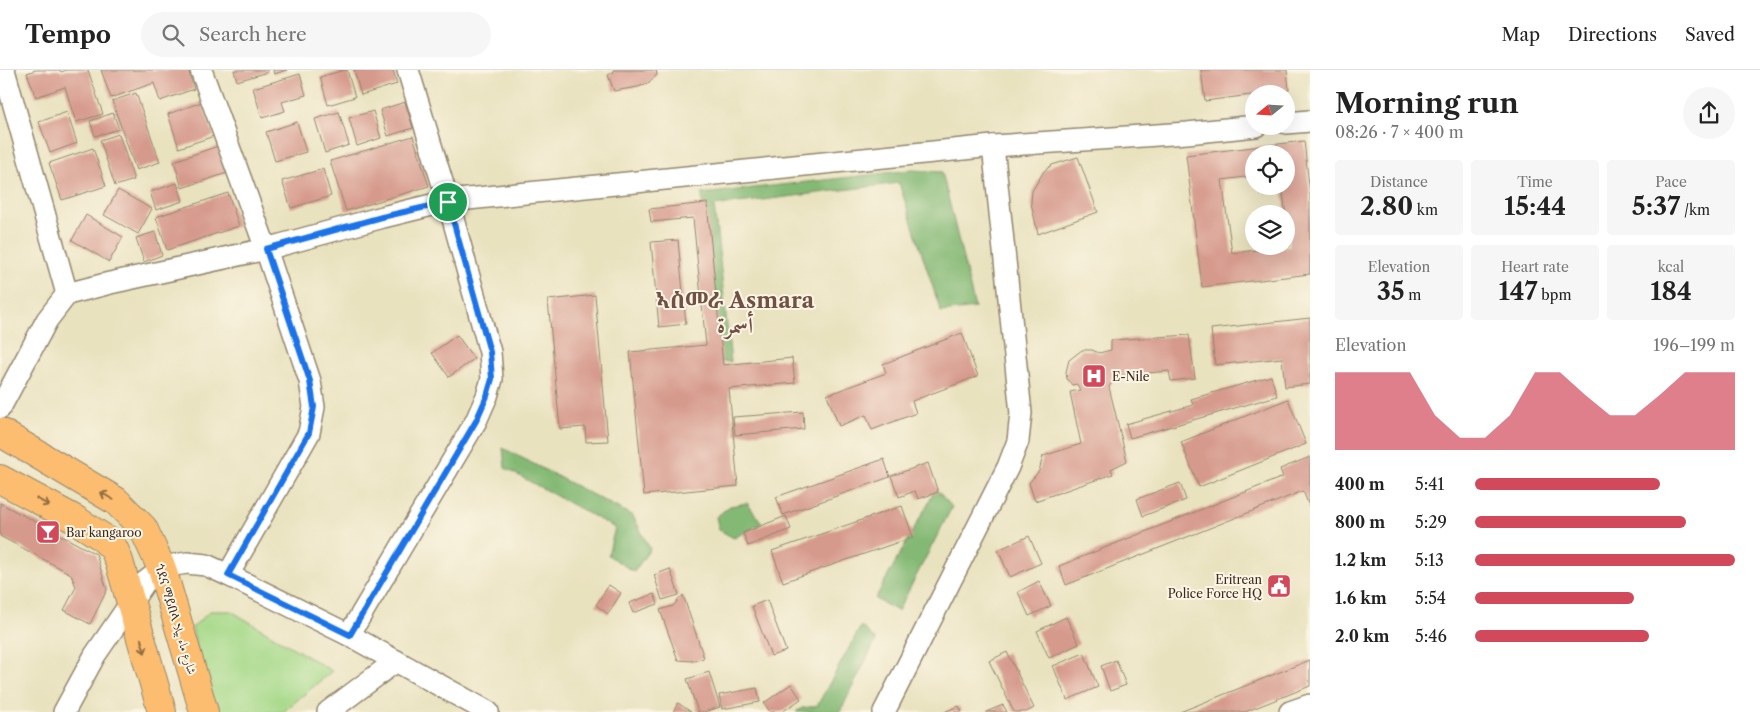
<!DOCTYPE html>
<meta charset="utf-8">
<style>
:root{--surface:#fff;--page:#f6f6f6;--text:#222;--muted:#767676;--line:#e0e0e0;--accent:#d1495b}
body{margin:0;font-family:"Libre Caslon Text",Amiri,"Noto Serif Ethiopic",serif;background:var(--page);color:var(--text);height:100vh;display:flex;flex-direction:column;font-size:19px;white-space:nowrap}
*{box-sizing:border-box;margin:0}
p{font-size:16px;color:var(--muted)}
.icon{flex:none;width:28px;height:28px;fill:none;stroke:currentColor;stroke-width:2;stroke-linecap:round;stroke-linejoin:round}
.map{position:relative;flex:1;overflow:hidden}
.details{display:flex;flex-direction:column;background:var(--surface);width:450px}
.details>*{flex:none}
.needle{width:32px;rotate:252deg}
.controls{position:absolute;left:1245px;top:15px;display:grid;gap:10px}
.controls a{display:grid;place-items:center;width:50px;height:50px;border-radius:50%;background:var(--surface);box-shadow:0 5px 20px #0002;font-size:25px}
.pin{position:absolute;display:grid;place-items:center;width:42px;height:42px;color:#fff;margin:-21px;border:2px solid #fff;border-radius:50%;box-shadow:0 1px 5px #0007}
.round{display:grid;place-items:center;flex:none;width:52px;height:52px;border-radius:26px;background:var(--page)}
.overview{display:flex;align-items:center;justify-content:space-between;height:85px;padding:0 25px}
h1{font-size:28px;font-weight:700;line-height:38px}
.figures{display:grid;grid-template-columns:repeat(3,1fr);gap:8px;height:85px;padding:5px 25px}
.figures div{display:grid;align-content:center;border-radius:5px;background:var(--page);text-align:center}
.figures b{font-size:25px;font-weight:700}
.figures small{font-size:14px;font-weight:400}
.figures p{font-size:14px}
.chart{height:140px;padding:10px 25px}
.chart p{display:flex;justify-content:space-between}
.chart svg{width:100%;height:90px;margin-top:5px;fill:var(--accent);opacity:.7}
ul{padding:0 25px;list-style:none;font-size:16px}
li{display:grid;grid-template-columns:80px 60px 1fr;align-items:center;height:38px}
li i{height:12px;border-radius:6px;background:var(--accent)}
header{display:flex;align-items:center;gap:30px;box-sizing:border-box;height:70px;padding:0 25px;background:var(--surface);border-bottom:1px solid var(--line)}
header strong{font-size:24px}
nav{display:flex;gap:28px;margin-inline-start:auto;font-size:18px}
.search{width:350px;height:45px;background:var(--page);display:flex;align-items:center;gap:12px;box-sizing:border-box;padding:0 18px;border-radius:28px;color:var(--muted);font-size:19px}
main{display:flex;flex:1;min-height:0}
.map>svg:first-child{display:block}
</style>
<header>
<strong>Tempo</strong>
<div class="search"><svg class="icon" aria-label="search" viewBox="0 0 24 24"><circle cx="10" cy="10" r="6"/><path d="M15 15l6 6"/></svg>Search here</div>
<nav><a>Map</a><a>Directions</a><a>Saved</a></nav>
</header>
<main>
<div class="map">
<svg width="1310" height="642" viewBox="0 0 1310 642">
<rect width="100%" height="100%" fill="#fcf5e5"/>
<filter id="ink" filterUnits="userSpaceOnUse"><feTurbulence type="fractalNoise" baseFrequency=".02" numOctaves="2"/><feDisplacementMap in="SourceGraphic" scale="10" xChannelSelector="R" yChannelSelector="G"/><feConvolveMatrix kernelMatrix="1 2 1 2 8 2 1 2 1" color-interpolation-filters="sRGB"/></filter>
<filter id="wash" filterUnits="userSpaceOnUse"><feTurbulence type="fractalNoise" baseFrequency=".0096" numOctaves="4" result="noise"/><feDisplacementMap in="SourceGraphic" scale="20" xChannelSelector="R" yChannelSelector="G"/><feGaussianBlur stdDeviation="1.12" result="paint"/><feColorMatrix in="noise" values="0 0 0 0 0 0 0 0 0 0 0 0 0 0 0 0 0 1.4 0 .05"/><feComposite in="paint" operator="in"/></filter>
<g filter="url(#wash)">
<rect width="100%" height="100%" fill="#e9e2bf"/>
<!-- green -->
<path fill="#a6d989" stroke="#708254" d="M210,541h21l101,60 -49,41h-71l-20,-84z"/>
<!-- forest -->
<g fill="#84b975" stroke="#60724a">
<path d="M912,100l30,2 33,136 -34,4 -42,-129 -185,23 17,156 -19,-1 -10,-167z"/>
<path d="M503,378l130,68 17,33 -16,23 -26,-17 7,-27 -110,-60z"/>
<path d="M936,419l16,18 -54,104 -23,-12z"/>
<path d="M747,433l15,20 -28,15 -15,-8 -3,-13 14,-11z"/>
<path d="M861,556l15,14 -36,72h-44l6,-4 15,-2z"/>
</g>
<g id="blocks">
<!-- building -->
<g fill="#d69a8c" fill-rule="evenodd">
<path d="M36,0h24l1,2 6,-2h21l15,44 -27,8 -11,-35 -29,10 -9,-24z"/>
<path d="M101,0h87l6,19 -34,12 -6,-18 -43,15z"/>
<path d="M234,0h33l1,2 -31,9z"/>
<path d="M273,0h14l-13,4z"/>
<path d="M344,0h3l8,27 -27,8 -8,-28z"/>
<path d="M354,0h39l4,14 -36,11z"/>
<path d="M613,0h43l1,5 -9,8 -10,4 -24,4 -6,-16 6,-3z"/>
<path d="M1201,0h86l2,20 -84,11z"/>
<path d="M300,4l6,21 -24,7 3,9 -23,7 -9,-30z"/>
<path d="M136,23l24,69 -24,8 -24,-69z"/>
<path d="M202,32l12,34 -35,12 -11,-34z"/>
<path d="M405,32l8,26 -25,8 -8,-26z"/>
<path d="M373,41l8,27 -24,8 -8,-28z"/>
<path d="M67,42l10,31 -27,10 -11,-31z"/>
<path d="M339,42l10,33 -24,8 -10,-34z"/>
<path d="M113,43l6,16 -24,7 -5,-15z"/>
<path d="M297,52l9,30 -31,9 -9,-29z"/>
<path d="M119,64l15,46 -19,6 -15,-46z"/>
<path d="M413,66l16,50 -83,25 -16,-50z"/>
<path d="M1304,71l6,53v80l-108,13 -16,-132zM1254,84h32v32h-4l8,60 -58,7 -10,-73 32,-4z"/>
<path d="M218,76l9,27 -45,15 -8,-27z"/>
<path d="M93,78l13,38 -44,14 -13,-37z"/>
<path d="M1078,87l20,55 -60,22 -7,-31 1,-12 12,-20 8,-6z"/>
<path d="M323,99l8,27 -40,12 -9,-27z"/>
<path d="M177,113l6,18 -27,9 -6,-18z"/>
<path d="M118,120l34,19 -14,25 -34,-19z"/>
<path d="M228,123l11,33 -72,24 -11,-33z"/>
<path d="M707,133l16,162 69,-7 3,25 -66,6 9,97 -94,9 -14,-143 76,-7 -13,-127 -42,4 -2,-13z"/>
<path d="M86,145l37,22 -14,25 -37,-22z"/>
<path d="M155,162l7,23 -18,7 -8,-24z"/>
<path d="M678,170l8,84 -27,3 -8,-85z"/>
<path d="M595,225l13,146 -22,1 -1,-15 -25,2 -12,-129z"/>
<path d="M1310,248v66l-25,3 -3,-29 -67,7 -4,-36z"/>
<path d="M962,263l16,43 -66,25 4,12 -44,17 -6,-15 -27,11 -12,-31 59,-22 -3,-9z"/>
<path d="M457,265l17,24 -25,18 -17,-24z"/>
<path d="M1189,265l6,43 -24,3 -2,-10 -53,5 -7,11 18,74 -16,8 2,5 -78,27 -6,-18 10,-12 4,-15 38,-12 -11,-52 10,-2 -3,-6 -5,1 -5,-6 -1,-7 3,-12 13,-10h10l7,3 12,-3v-10z"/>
<path d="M1271,306l6,20 -147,42 -4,-14 67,-19 -2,-6z"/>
<path d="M1288,329l18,45 -107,43 -18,-45z"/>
<path d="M803,342l1,17 -69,6 -2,-18z"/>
<path d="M1310,387v51l-7,-17 -237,94 -7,-19 224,-89 -3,-8z"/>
<path d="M884,389l6,18 -107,38 -7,-18z"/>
<path d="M928,393l10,29 -20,7 -3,-8 -16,6 -8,-21z"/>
<path d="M1180,413l6,17 -43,16 -6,-17z"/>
<path d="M0,433l96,51 11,36 -17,34 -26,-14 12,-23 -5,-13 -71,-38z"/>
<path d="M902,436l11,31 -130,45 -11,-31z"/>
<path d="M786,446l5,13 -43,17 -5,-13z"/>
<path d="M1029,466l12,27 -31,14 -12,-27z"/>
<path d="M670,499l9,26 -17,5 -8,-25z"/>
<path d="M1039,511l12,25 -22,10 -11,-24z"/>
<path d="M609,515l12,8 -13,21 -12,-9z"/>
<path d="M654,524l4,10 -25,9 -4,-10z"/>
<path d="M683,525l21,63 -10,3 -16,-1 -18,-50 13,-4z"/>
<path d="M767,530l19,51 -15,5 -19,-50z"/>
<path d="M1066,547l13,27 -30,14 -12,-27z"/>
<path d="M1007,582l27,56 -8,4h-12l-25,-51z"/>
<path d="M1084,583l14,34 -31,13 -14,-34z"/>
<path d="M1116,590l10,25 -16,6 -9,-25z"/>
<path d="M1310,590v26l-65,26h-65z"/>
<path d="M709,602l11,35 -16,5h-6l-11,-33z"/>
<path d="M791,614l10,15 -19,13h-12l-6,-9z"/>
<path d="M757,618l3,14 -38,7 -3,-14z"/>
<path d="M678,633l13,9h-18z"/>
<path d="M1003,635l4,7h-21z"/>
<path d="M959,636l3,6h-18z"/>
</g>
</g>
</g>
<g filter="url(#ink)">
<use href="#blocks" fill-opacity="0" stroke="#92866e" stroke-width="1"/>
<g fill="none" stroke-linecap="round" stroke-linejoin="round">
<defs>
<g id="minor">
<path d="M4,0l63,224"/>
<path d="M201,0l65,179 44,132 4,26 -5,26 -81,142"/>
<path d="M1286,53l24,-2"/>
<path d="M0,338l47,-88 20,-26 43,-11 156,-34 117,-32 65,-16 545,-55 194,-13 69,-7"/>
<path d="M349,565l127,-214 11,-25 5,-17 -2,-27 -42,-151 -40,-131"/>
<path d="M64,642l31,-57 50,-73 17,-13 12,-4 13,-2 19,2 22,10 121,60 139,77"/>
<path d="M328,642l68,-51"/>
<path d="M884,642l124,-245 10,-26 3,-28 -28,-267"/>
<path d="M1290,642l20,-7"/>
</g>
<g id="highway">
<path d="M0,362l116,69 27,27 19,41 42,143"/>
<path d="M0,409l76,41 26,17 12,12 5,12 43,151"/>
</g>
</defs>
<!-- minor casing -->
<use href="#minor" stroke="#92866e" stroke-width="24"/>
<!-- highway casing -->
<use href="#highway" stroke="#92866e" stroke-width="30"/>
<!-- minor -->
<use href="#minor" stroke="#fff" stroke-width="21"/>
<!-- highway -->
<use href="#highway" stroke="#fcbd6f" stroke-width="28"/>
</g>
<!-- one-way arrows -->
<defs><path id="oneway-shaft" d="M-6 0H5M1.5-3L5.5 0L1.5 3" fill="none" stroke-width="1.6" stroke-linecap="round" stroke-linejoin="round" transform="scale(1.25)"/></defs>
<g stroke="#926c42">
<use href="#oneway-shaft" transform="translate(107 426) rotate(-150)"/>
<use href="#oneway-shaft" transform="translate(43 432) rotate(29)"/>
<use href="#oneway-shaft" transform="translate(143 576) rotate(74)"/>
</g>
</g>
<g fill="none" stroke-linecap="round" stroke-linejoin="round" filter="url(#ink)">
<defs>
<path id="route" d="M448,132l42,150 2,27 -5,17 -11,25 -126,214 -122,-60 81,-142 5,-26 -4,-26 -44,-132 116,-32z"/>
</defs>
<!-- route casing -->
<use href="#route" stroke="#fff" stroke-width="10"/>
<!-- route -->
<use href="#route" stroke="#1a73e8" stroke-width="6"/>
</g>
<!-- icons -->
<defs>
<symbol id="hospital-square" viewBox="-11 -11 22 22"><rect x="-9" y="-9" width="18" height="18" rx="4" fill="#d1495b" stroke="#fcf5e5"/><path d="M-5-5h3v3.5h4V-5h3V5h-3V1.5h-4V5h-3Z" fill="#fff"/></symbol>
<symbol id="bar-square" viewBox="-11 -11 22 22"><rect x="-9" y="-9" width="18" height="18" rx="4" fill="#d1495b" stroke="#fcf5e5"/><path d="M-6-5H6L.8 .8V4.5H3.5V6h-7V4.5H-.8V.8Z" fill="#fff"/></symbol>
<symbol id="civic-square" viewBox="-11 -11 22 22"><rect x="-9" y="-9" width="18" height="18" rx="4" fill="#d1495b" stroke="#fcf5e5"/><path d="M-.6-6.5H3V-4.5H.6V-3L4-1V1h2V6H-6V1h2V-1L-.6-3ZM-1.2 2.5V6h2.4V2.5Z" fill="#fff"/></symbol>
</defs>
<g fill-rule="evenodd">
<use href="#hospital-square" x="1080" y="292" width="28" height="28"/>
<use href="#bar-square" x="34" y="448" width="28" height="28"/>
<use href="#civic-square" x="1265" y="502" width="28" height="28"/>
</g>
<g text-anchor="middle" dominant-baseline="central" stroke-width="4" stroke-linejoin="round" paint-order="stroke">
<!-- poi labels -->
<g font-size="12" fill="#3b2a1e" stroke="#fcf5e5" text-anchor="start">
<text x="1112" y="306">E-Nile</text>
<text x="66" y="462">Bar kangaroo</text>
<text x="1262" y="509" text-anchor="end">Eritrean<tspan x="1262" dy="14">Police Force HQ</tspan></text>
</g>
<!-- street labels -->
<g font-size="12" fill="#3b2a1e" stroke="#fcf5e5">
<text transform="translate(176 549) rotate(73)">ጎደና ማይበላ شارع ماء بيلا</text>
</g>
<!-- town labels -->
<g font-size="22" font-weight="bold" fill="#715144" stroke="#fcf5e5">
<text x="735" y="230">ኣስመራ Asmara<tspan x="735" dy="25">أسمرة</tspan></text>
</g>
</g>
</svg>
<div class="controls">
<a><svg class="needle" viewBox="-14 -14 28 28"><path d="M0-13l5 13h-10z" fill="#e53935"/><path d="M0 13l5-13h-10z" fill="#767676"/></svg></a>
<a><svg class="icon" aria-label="locate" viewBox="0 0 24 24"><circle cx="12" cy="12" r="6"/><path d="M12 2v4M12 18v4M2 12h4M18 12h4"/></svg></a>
<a><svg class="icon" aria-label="layers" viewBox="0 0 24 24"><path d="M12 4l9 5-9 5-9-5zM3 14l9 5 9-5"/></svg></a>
</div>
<div class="pin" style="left:448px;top:132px;background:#1e9e55"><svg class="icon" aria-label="arrive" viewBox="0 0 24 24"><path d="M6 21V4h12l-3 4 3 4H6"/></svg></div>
</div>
<section class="details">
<div class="overview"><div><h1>Morning run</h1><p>08:26 · 7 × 400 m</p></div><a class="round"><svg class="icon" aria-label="share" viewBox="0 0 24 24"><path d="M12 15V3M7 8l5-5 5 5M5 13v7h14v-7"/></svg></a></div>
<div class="figures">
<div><p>Distance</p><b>2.80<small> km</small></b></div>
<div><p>Time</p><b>15:44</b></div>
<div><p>Pace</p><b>5:37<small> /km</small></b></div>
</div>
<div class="figures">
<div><p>Elevation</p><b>35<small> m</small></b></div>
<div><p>Heart rate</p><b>147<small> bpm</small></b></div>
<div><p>kcal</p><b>184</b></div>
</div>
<div class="chart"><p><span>Elevation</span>196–199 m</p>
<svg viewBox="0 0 160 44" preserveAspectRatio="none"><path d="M0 44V6L10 6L20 6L30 6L40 27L50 38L60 38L70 27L80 6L90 6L100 17L110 27L120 27L130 17L140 6L150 6L160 6V44z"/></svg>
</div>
<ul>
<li><b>400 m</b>5:41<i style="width:71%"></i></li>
<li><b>800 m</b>5:29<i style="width:81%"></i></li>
<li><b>1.2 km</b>5:13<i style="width:100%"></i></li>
<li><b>1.6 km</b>5:54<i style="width:61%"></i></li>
<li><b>2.0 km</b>5:46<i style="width:67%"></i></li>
</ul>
</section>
</main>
